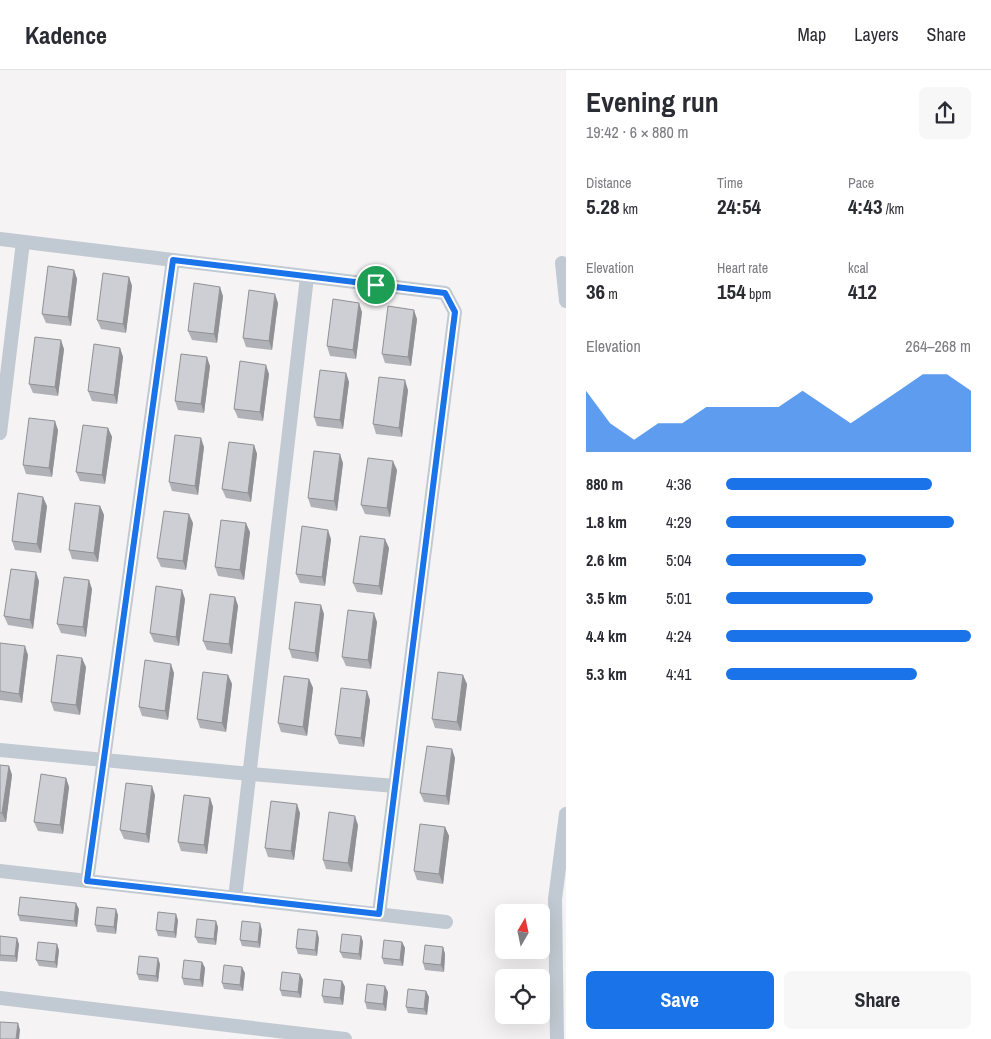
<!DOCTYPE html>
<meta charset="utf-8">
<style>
:root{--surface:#fff;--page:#f7f7f7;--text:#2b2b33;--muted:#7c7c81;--line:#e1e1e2;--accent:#1a73e8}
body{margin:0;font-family:"Archivo Narrow",sans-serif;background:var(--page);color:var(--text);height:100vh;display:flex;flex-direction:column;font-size:19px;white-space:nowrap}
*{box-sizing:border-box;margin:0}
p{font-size:16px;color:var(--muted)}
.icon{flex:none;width:28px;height:28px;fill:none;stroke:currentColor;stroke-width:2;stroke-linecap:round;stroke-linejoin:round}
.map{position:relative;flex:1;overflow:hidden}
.panel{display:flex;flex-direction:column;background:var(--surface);width:425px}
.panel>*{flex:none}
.needle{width:32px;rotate:9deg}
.buttons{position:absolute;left:495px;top:834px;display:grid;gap:10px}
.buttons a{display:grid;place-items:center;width:55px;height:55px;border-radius:8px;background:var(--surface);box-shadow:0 5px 20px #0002;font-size:25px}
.pin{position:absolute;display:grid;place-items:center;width:42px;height:42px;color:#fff;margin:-21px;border:2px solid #fff;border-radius:50%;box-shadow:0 1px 5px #0007}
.round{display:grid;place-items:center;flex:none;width:52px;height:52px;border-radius:8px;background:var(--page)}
.headline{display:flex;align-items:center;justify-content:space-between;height:85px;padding:0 20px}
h1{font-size:28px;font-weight:800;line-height:38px}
.figures{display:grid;grid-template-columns:repeat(3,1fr);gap:8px;height:85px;padding:5px 20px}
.figures div{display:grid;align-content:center}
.figures b{font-size:21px;font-weight:800}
.figures small{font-size:14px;font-weight:400}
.figures p{font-size:14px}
.chart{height:140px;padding:10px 20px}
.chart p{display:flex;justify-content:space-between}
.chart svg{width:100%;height:90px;margin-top:5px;fill:var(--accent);opacity:.7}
.action{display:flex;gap:10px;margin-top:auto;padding:10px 20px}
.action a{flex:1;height:58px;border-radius:8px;background:var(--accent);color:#fff;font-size:20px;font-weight:800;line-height:58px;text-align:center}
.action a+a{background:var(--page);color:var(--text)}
ul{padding:0 20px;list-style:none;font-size:16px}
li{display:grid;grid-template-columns:80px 60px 1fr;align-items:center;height:38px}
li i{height:12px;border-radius:6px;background:var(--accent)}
header{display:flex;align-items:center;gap:30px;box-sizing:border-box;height:70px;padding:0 25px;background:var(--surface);border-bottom:1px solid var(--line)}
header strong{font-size:24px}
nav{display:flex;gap:28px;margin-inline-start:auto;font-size:18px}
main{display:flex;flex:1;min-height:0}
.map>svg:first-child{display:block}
</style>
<header>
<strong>Kadence</strong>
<nav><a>Map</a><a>Layers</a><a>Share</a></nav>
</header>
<main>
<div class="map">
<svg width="566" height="969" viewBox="0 0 566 969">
<rect width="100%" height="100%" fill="#f5f3f3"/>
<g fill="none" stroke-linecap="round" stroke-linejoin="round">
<!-- street -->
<g stroke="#c1cad2" stroke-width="14">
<path d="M0,169l445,54 10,19 -76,602"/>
<path d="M562,193l4,38"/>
<path d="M0,363l23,-191"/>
<path d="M0,680l250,24 145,12"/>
<path d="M0,801l446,51"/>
<path d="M87,811l86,-621"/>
<path d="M235,828l72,-621"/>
<path d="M0,928l345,41"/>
<path d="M557,969l-2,-140 11,-85"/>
</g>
</g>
<!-- wall -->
<g fill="#b0b2b7">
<path d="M74,200l3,9 -6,47 -25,-3 -4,-9z"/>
<path d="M129,207l3,9 -6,47 -25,-4 -4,-9z"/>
<path d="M223,226l-6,47 -25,-3 -4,-9z"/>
<path d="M278,233l-6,47 -26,-3 -3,-9z"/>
<path d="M362,242l-6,47 -26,-3 -3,-10z"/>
<path d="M417,249l-6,47 -26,-3 -3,-9z"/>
<path d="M120,278l3,9 -6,47 -25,-3 -4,-10z"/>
<path d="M64,279l-6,47 -25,-3 -4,-9z"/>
<path d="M210,296l-6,47 -26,-3 -3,-9z"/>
<path d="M346,303l3,9 -6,47 -26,-3 -3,-9z"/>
<path d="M269,304l-6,47 -25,-3 -4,-9z"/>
<path d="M408,320l-6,47 -26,-3 -3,-10z"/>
<path d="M108,358l4,9 -7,47 -25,-3 -4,-9z"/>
<path d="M58,360l-6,47 -26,-3 -3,-9z"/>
<path d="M254,375l3,9 -6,48 -25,-4 -4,-9z"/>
<path d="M204,377l-6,48 -26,-4 -3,-9z"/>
<path d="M343,393l-6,48 -26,-4 -3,-9z"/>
<path d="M397,400l-7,47 -25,-3 -4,-9z"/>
<path d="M47,436l-6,47 -26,-3 -3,-9z"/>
<path d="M100,436l4,9 -6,47 -26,-3 -3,-9z"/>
<path d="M193,453l-7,47 -25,-3 -4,-9z"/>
<path d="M250,462l-6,48 -26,-4 -3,-9z"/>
<path d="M331,469l-6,47 -25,-3 -4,-9z"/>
<path d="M389,478l-7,47 -25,-3 -4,-9z"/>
<path d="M39,511l-6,48 -25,-4 -4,-9z"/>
<path d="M92,519l-6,48 -25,-4 -4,-9z"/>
<path d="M235,527l3,9 -6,48 -25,-4 -4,-9z"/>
<path d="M185,529l-6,47 -25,-4 -4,-9z"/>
<path d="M324,544l-6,48 -26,-4 -3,-9z"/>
<path d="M377,552l-6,47 -25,-3 -4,-9z"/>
<path d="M0,573l28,12 -6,48 -22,-3z"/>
<path d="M86,597l-6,48 -26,-4 -3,-9z"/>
<path d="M174,603l-6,47 -26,-4 -3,-9z"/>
<path d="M228,605l4,9 -6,48 -26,-4 -3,-9z"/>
<path d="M309,609l4,9 -6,48 -26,-4 -3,-9z"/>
<path d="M467,614l-6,47 -26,-3 -3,-9z"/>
<path d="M370,630l-6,47 -25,-3 -4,-9z"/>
<path d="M455,688l-6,47 -25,-3 -4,-9z"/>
<path d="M0,695l9,1 3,9 -6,47h-6z"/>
<path d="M66,708l3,9 -6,47 -25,-3 -4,-9z"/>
<path d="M155,725l-6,48 -25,-4 -4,-9z"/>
<path d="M210,728l3,9 -6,47 -26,-3 -3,-9z"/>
<path d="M300,743l-6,47 -26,-3 -3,-9z"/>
<path d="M358,755l-6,47 -26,-3 -3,-9z"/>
<path d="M445,757l4,9 -6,48 -26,-4 -3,-9z"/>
<path d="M79,839l-2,18 -57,-6 -2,-6z"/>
<path d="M118,845l-2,19 -19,-2 -2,-7z"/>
<path d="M178,850l-2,18 -18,-2 -2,-6z"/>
<path d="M218,857l-2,18 -18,-2 -3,-6z"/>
<path d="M262,860l-2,18 -18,-2 -2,-6z"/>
<path d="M0,866l19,8 -2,18 -17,-1z"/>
<path d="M361,866l2,6 -2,18 -18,-2 -3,-6z"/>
<path d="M319,868l-2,18 -19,-2 -2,-6z"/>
<path d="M402,872l3,6 -2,18 -19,-2 -2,-6z"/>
<path d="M443,877l2,7 -1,18 -19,-2 -2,-7z"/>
<path d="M59,880l-2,18 -18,-2 -3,-6z"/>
<path d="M202,892l3,6 -2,19 -19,-2 -2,-7z"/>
<path d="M160,894l-2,18 -19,-2 -2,-6z"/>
<path d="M245,903l-2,18 -19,-2 -2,-6z"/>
<path d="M300,904l3,6 -2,18 -19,-2 -2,-6z"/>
<path d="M342,911l3,6 -2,18 -19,-2 -2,-7z"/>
<path d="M426,921l3,6 -2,18 -19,-2 -2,-6z"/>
<path d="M388,922l-2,19 -19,-2 -2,-7z"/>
</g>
<!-- shaded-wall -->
<g fill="#909195">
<path d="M74,200l3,9 -6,47 -3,-9z"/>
<path d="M129,207l3,9 -6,47 -3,-9z"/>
<path d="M220,217l3,9 -6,47 -3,-9z"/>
<path d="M275,224l3,9 -6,47 -3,-9z"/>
<path d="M359,233l3,9 -6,47 -3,-9z"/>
<path d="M414,240l3,9 -6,47 -3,-9z"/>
<path d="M61,270l3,9 -6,47 -3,-9z"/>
<path d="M120,278l3,9 -6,47 -3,-9z"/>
<path d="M207,287l3,9 -6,47 -3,-9z"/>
<path d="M266,295l3,9 -6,47 -3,-9z"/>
<path d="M346,303l3,9 -6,47 -3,-9z"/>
<path d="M405,310l3,10 -6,47 -3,-9z"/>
<path d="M55,351l3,9 -6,47 -3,-9z"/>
<path d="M108,358l4,9 -7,47 -3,-9z"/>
<path d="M201,368l3,9 -6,48 -3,-9z"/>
<path d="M254,375l3,9 -6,48 -3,-9z"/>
<path d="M340,384l3,9 -6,48 -3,-10z"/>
<path d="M393,391l4,9 -7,47 -3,-9z"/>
<path d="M43,427l4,9 -6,47 -4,-9z"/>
<path d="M100,436l4,9 -6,47 -4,-9z"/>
<path d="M189,444l4,9 -7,47 -3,-9z"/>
<path d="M246,453l4,9 -6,48 -4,-10z"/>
<path d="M328,460l3,9 -6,47 -3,-9z"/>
<path d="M385,469l4,9 -7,47 -3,-9z"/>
<path d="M36,502l3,9 -6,48 -3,-9z"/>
<path d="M89,510l3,9 -6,48 -3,-10z"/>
<path d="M182,520l3,9 -6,47 -3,-9z"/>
<path d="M235,527l3,9 -6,48 -3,-10z"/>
<path d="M321,535l3,9 -6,48 -3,-9z"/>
<path d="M374,543l3,9 -6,47 -3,-9z"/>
<path d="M25,576l3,9 -6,48 -3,-9z"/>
<path d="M82,588l4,9 -6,48 -4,-10z"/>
<path d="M171,594l3,9 -6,47 -3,-9z"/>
<path d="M228,605l4,9 -6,48 -4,-9z"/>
<path d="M463,605l4,9 -6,47 -4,-9z"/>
<path d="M309,609l4,9 -6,48 -4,-9z"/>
<path d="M367,621l3,9 -6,47 -3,-9z"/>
<path d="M452,679l3,9 -6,47 -3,-9z"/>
<path d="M9,696l3,9 -6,47 -4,-9z"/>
<path d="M66,708l3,9 -6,47 -3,-9z"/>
<path d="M152,716l3,9 -6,48 -3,-9z"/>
<path d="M210,728l3,9 -6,47 -3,-9z"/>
<path d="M297,734l3,9 -6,47 -3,-9z"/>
<path d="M355,746l3,9 -6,47 -4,-9z"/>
<path d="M445,757l4,9 -6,48 -4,-10z"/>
<path d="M76,833l3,6 -2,18 -3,-6z"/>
<path d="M116,839l2,6 -2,19 -2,-7z"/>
<path d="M176,844l2,6 -2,18 -2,-6z"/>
<path d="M216,851l2,6 -2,18 -2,-6z"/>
<path d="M260,853l2,7 -2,18 -2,-6z"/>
<path d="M317,861l2,7 -2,18 -2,-6z"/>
<path d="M361,866l2,6 -2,18 -2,-6z"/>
<path d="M17,868l2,6 -2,18 -2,-6z"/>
<path d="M402,872l3,6 -2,18 -3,-6z"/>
<path d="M57,874l2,6 -2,18 -2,-6z"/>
<path d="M443,877l2,7 -1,18 -3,-7z"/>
<path d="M158,888l2,6 -2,18 -2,-6z"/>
<path d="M202,892l3,6 -2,19 -3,-7z"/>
<path d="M242,897l3,6 -2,18 -3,-6z"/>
<path d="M300,904l3,6 -2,18 -3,-6z"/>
<path d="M342,911l3,6 -2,18 -3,-7z"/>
<path d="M385,916l3,6 -2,19 -3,-7z"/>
<path d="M426,921l3,6 -2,18 -3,-6z"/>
<path d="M18,953l2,7 -1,9h-3z"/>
</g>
<!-- building -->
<g fill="#cdcfd5" stroke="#909195">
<path d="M48,196l26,4 -6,47 -26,-3z"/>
<path d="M103,203l26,4 -6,47 -26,-4z"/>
<path d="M194,213l26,4 -6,47 -26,-3z"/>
<path d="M249,220l26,4 -6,47 -26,-3z"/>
<path d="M333,229l26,4 -6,47 -26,-4z"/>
<path d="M388,236l26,4 -6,47 -26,-3z"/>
<path d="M35,267l26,3 -6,47 -26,-3z"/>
<path d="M94,274l26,4 -6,47 -26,-4z"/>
<path d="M181,284l26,3 -6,47 -26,-3z"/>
<path d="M240,291l26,4 -6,47 -26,-3z"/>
<path d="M320,300l26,3 -6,47 -26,-3z"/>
<path d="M379,307l26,3 -6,48 -26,-4z"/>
<path d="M29,348l26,3 -6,47 -26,-3z"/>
<path d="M83,355l25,3 -6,47 -26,-3z"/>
<path d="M175,365l26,3 -6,48 -26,-4z"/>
<path d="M229,372l25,3 -6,48 -26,-4z"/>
<path d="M314,381l26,3 -6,47 -26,-3z"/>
<path d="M368,388l25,3 -6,47 -26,-3z"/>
<path d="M18,423l25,4 -6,47 -25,-3z"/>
<path d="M75,433l25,3 -6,47 -25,-3z"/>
<path d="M164,441l25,3 -6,47 -26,-3z"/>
<path d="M221,450l25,3 -6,47 -25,-3z"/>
<path d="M302,456l26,4 -6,47 -26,-3z"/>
<path d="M360,466l25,3 -6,47 -26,-3z"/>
<path d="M11,499l25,3 -6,48 -26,-4z"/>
<path d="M64,507l25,3 -6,47 -26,-3z"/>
<path d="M156,516l26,4 -6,47 -26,-4z"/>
<path d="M210,524l25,3 -6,47 -26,-3z"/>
<path d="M295,532l26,3 -6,48 -26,-4z"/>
<path d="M348,540l26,3 -6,47 -26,-3z"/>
<path d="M0,573l25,3 -6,48 -19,-3z"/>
<path d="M57,585l25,3 -6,47 -25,-3z"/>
<path d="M145,590l26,4 -6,47 -26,-4z"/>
<path d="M203,602l25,3 -6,48 -25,-4z"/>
<path d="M438,602l25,3 -6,47 -25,-3z"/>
<path d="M284,606l25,3 -6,48 -25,-4z"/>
<path d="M341,618l26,3 -6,47 -26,-3z"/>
<path d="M427,676l25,3 -6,47 -26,-3z"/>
<path d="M0,695l9,1 -7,47h-2z"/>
<path d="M41,704l25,4 -6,47 -26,-3z"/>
<path d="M126,713l26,3 -6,48 -26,-4z"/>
<path d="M184,725l26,3 -6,47 -26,-3z"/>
<path d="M271,731l26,3 -6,47 -26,-3z"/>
<path d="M329,742l26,4 -7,47 -25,-3z"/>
<path d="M420,754l25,3 -6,47 -25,-3z"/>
<path d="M20,827l56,6 -2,18 -56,-6z"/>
<path d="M97,837l19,2 -2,18 -19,-2z"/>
<path d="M158,842l18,2 -2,18 -18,-2z"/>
<path d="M197,849l19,2 -2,18 -19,-2z"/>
<path d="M242,851l18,2 -2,19 -18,-2z"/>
<path d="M298,859l19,2 -2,19 -19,-2z"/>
<path d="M342,864l19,2 -2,18 -19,-2z"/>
<path d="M0,866l17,2 -2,18 -15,-1z"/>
<path d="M384,870l18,2 -2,18 -18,-2z"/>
<path d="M38,872l19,2 -2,18 -19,-2z"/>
<path d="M425,875l18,2 -2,18 -18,-2z"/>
<path d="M139,886l19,2 -2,18 -19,-2z"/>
<path d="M184,890l18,2 -2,18 -18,-2z"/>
<path d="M224,895l18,2 -2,18 -18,-2z"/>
<path d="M282,902l18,2 -2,18 -18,-2z"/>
<path d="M324,909l18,2 -2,17 -18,-2z"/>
<path d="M367,914l18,2 -2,18 -18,-2z"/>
<path d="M408,919l18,2 -2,18 -18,-2z"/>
<path d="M0,952l18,1 -2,16h-16z"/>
</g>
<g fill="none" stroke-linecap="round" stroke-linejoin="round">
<defs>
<path id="route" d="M173,190l272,33 10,19 -76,602 -292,-33z"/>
</defs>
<!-- route casing -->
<use href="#route" stroke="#fff" stroke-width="10"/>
<!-- route -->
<use href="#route" stroke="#1a73e8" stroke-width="6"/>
</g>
</svg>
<div class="buttons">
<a><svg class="needle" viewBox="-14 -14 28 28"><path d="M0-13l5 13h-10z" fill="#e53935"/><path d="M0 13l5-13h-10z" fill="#7c7c81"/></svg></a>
<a><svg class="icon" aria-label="locate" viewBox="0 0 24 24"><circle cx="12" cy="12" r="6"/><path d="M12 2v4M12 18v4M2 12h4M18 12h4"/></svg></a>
</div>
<div class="pin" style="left:376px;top:215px;background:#1e9e55"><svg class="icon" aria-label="arrive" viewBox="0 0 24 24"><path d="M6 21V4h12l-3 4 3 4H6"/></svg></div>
</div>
<section class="panel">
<div class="headline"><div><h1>Evening run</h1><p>19:42 · 6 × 880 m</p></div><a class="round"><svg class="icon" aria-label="share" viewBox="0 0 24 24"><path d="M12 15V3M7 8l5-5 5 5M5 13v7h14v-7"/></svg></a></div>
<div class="figures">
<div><p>Distance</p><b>5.28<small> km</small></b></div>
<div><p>Time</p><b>24:54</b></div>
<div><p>Pace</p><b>4:43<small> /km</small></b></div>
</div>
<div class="figures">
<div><p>Elevation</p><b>36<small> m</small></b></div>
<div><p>Heart rate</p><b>154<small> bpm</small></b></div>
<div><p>kcal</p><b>412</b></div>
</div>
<div class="chart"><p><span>Elevation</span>264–268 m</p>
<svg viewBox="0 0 160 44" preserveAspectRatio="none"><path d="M0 44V14L10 30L20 38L30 30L40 30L50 22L60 22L70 22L80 22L90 14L100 22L110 30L120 22L130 14L140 6L150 6L160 14V44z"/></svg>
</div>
<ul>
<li><b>880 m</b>4:36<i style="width:84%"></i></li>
<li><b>1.8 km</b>4:29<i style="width:93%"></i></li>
<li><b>2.6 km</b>5:04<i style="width:57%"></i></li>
<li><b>3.5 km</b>5:01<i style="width:60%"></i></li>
<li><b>4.4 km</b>4:24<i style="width:100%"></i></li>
<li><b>5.3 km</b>4:41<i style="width:78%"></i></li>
</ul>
<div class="action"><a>Save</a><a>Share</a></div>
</section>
</main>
